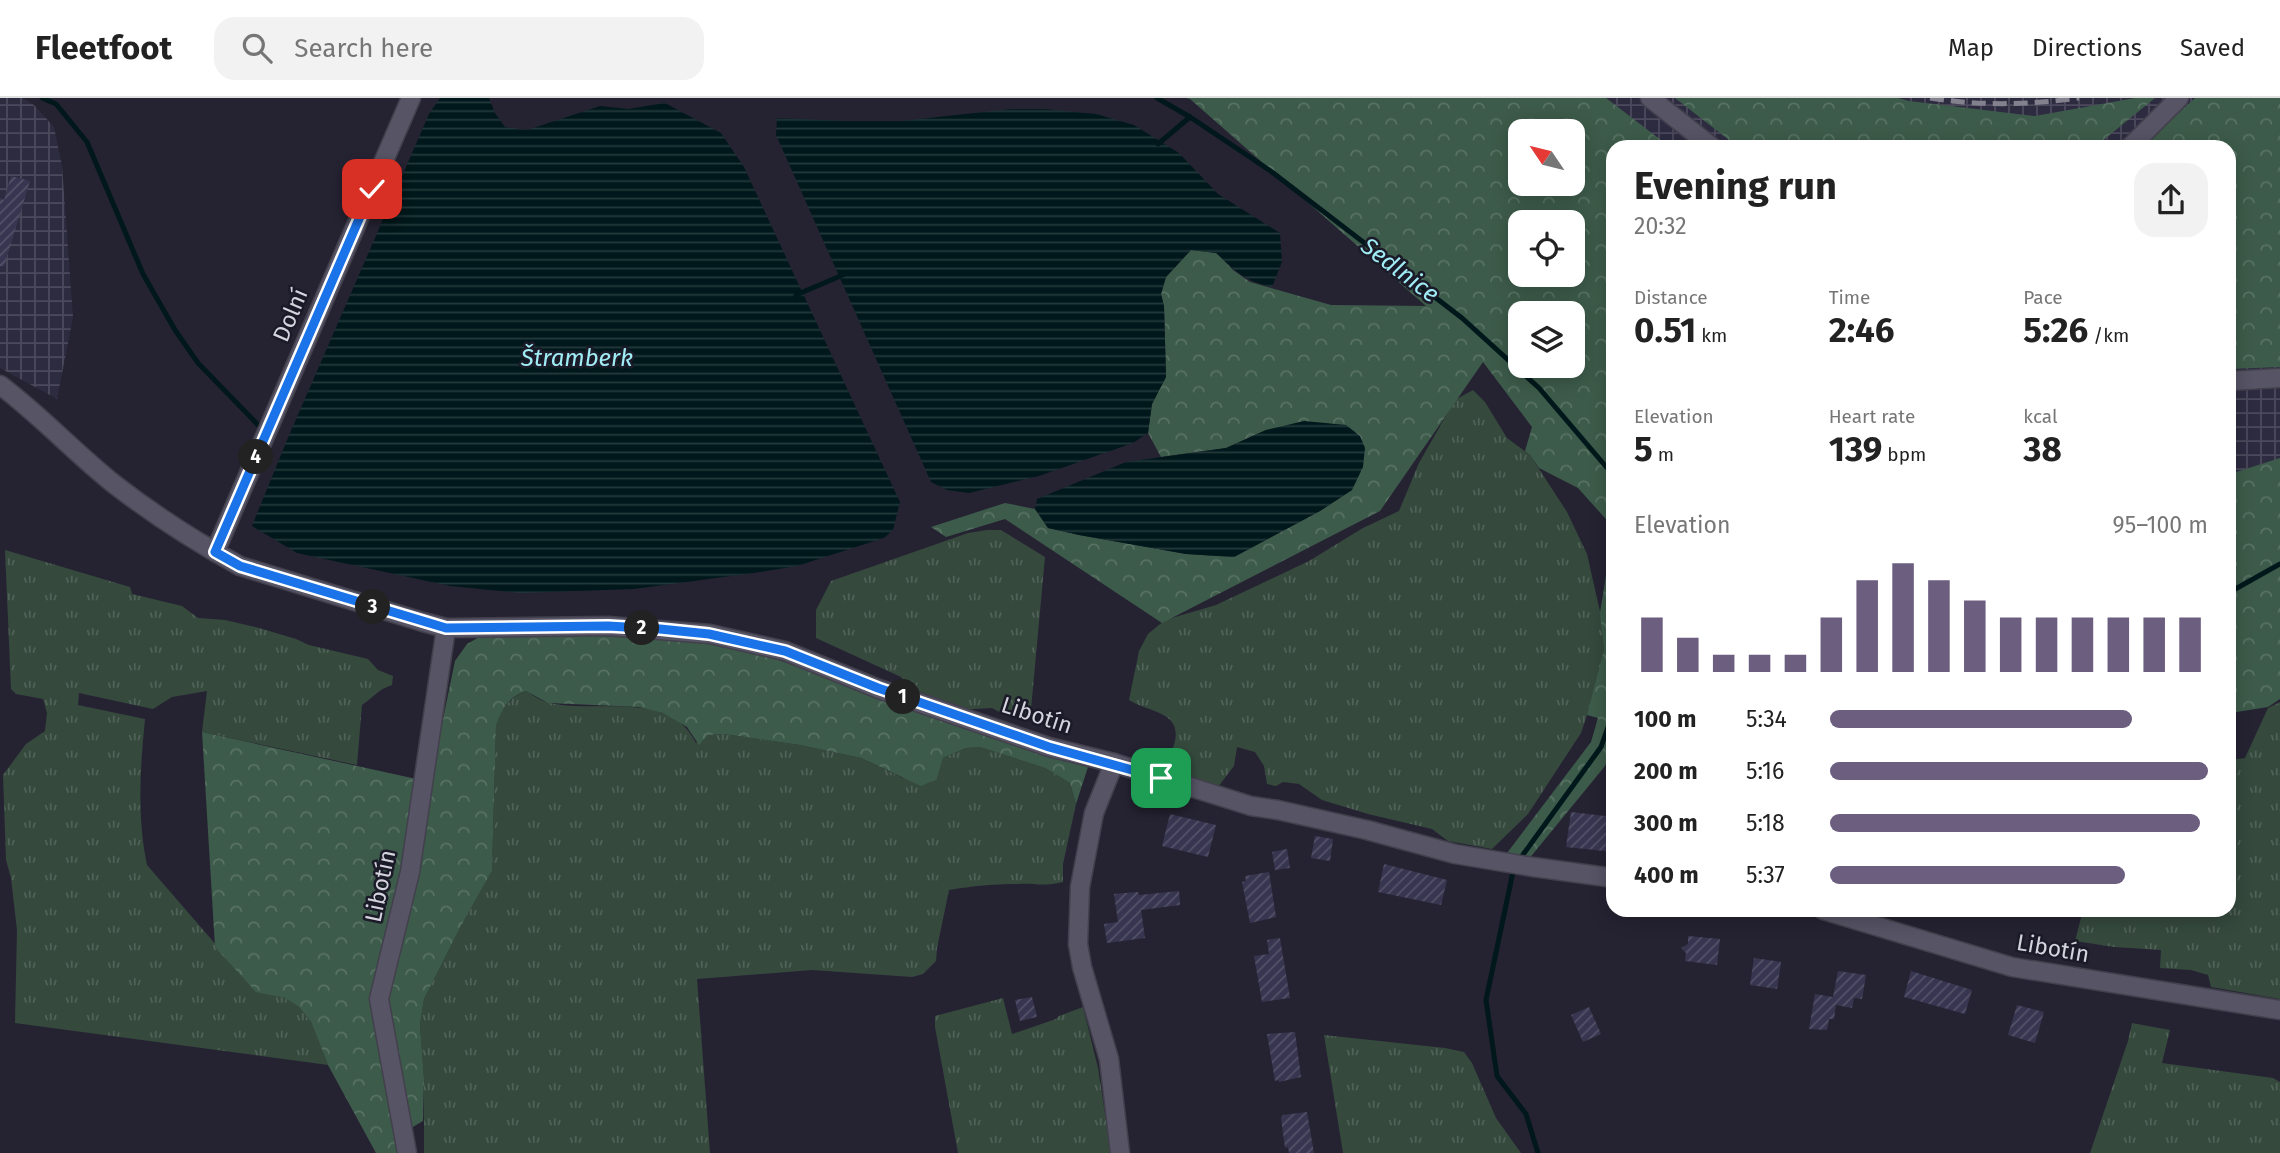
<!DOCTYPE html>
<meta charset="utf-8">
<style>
:root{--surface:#fff;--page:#f2f2f2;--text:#222;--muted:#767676;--line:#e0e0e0;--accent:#6b5e7f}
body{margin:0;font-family:"Fira Sans",sans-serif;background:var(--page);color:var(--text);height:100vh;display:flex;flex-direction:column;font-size:26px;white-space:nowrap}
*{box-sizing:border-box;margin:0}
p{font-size:23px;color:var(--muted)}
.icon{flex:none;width:38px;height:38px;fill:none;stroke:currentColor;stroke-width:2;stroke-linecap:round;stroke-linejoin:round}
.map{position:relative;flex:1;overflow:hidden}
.drawer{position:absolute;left:1606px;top:42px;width:630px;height:777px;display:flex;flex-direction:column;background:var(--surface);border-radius:21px;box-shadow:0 4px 18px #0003}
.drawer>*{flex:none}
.needle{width:46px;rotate:305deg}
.tools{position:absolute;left:1508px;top:21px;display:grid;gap:14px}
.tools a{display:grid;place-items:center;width:77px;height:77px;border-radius:14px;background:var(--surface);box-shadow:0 4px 18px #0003;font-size:35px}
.pin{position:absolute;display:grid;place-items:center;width:60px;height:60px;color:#fff;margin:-30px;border-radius:14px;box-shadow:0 4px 10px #0006}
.km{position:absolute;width:35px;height:35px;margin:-18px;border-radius:50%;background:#222;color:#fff;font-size:19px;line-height:35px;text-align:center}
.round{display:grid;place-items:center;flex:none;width:74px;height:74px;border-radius:21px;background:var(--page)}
.summary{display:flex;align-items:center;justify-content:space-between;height:119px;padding:0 28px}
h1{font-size:38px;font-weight:700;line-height:52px}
.metrics{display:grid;grid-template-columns:repeat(3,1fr);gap:10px;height:119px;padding:7px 28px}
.metrics div{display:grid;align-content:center}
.metrics b{font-size:35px;font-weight:700}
.metrics small{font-size:19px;font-weight:400}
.metrics p{font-size:19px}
.chart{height:196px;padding:14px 28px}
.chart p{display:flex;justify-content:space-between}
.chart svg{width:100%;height:126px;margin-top:7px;stroke:var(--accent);stroke-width:6}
ul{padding:0 28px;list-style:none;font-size:23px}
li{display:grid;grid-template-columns:112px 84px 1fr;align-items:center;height:52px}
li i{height:18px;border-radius:9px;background:var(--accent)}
header{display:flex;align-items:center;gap:42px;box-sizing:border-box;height:98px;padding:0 35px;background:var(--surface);border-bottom:2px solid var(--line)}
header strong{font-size:33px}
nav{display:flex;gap:38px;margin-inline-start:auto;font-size:24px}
.search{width:490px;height:63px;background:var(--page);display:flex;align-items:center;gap:18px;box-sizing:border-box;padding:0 24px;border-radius:21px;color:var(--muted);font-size:26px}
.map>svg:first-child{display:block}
</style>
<header>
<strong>Fleetfoot</strong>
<div class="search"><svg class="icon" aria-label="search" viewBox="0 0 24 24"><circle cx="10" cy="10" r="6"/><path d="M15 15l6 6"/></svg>Search here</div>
<nav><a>Map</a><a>Directions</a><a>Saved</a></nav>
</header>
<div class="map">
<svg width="2280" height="1055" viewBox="0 0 2280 1055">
<defs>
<pattern id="industrial-grid" width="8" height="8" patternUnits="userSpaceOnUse" patternTransform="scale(1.75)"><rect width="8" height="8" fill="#2d2b40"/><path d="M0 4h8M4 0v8" fill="none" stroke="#4b495b"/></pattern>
<pattern id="grass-tufts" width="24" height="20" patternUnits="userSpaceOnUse" patternTransform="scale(1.75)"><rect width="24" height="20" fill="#35493d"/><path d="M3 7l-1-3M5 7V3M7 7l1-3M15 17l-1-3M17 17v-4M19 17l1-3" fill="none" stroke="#516259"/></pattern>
<pattern id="forest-crowns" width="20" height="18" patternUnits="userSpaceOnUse" patternTransform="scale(1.75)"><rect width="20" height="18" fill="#3d5b4a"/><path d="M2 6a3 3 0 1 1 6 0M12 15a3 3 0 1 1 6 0" fill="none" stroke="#587264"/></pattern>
<pattern id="water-rules" width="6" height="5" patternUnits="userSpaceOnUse" patternTransform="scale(1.75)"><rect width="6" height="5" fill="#00181b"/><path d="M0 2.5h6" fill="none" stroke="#24393c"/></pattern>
<pattern id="building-hatch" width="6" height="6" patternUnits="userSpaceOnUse" patternTransform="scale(1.75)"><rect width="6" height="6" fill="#383550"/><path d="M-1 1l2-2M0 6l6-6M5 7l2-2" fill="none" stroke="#545169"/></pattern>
</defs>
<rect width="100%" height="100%" fill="#252332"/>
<!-- industrial -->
<g fill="url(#industrial-grid)">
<path d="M0,0h23l11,7 20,22 8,39 11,151 -16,82 -57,-31z"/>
<path d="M1474,0h806v413l-50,24v-388h-616z"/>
</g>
<!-- grass -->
<g fill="url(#grass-tufts)">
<path d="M1473,292l12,12 22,36 23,17 37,57 20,42 14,62 3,34 -8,38 -15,45 -53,81 -36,35 -44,-8 -16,-12 -64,-15 -46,-14 -23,-16 -16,-2 -7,4 -9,-2 -3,-18 -9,-14 -18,-5 -3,19 -16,21 -56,-17c2,-10 9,-15 12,-25 10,-34 -25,-32 -45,-45l10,-49 9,-17 17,-14 51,-15 93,-44 54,-33 36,-17 20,-48 36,-63z"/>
<path d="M987,432h14l44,27 -15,163 -25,-5 -13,-7 -36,2 -47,-21 -8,-12 -85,-39v-28l15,-29 137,-48z"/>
<path d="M5,452l125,37 2,7 50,12 16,12 27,2 34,8 37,11 13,6 59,14 10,11 15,6 -1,9c-15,5 -18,12 -30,20l-5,60 -155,-33 5,-41 -35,6 -19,12 -74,-16 -1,12 67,14c-5,49 -8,98 2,146l109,126 29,7 14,9 12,15 17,43 -313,-42 2,-93 -6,-52 -5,-18 -3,-85 23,-31 19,-13 2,-18 -4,-14 -27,-5 -5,-5z"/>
<path d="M526,593c7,4 16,11 24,12 47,11 120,-14 146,40l12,-8 16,-1 76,11 61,13 42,20 34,1 6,-21 23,-10 14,-1 65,21 25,15 6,21 -13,60v18c-20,5 -27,1 -45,2 -24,0 -46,2 -69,6l-12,58 -1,13 -13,13 -11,3 -100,-7 -115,9 13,174h-286v-74l-4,-55 4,-25 37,-73 31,-55 4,-145c6,-17 12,-28 30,-35z"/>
<path d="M2280,604v297l-69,-12 -3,-12 -17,-5 -31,-2 1,-18 -47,-3 -39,-6 8,-31h147v-150l15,-2 23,-50z"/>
<path d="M1003,900l9,36 44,-15 3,-3 24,-9 15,61 13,85h-153l-23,-126v-11z"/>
<path d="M2132,925l38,7 -8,33 111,15 7,4v71h-190l38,-112z"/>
<path d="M1324,937l121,13 19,4 8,11 24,55 25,35h-178z"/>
</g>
<!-- forest -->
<g fill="url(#forest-crowns)" fill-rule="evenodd">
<path d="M1186,0h420l64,49h-56l-1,380 -35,-39 -39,-20 -9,-13 -5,-4 7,-24 -49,-65 -103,149 -218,112 -157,-104 -59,18 -15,-10 74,-24 30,6 13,19 31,7 107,19 48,3 86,-46 32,-21 -86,-60 -40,18 -65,9 -13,-24 4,-29 14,-27 -2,-71 -3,-12 5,-17 25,-27 26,3 16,17 17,12 81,23 95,1 -236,-207zM1521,33h52v53h-52zM1521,124h52v53h-52zM1521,215h52v53h-52z"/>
<path d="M1675,0h223l11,3 126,15 100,-18h20l-60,49h-357z"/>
<path d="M2195,0h85v269l-50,2v-222h-89z"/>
<path d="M2280,360v241l-12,8 -38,6v-239z"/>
<path d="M1613,433v216l-8,19 -77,94 -24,-3 87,-115 7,-24 -11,-3 17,-65 -4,-37z"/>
<path d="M624,536l64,6 67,12 333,115 -12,37 -6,-21 -25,-15 -65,-21 -14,1 -23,10 -6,21 -16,7 -60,-28 -61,-13 -76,-11 -16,1 -9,10 -12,-18 -24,-14 -24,-6 -91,-4 -22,-12c-18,6 -24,18 -30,35l-4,145 -31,55 -37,73 -4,25 4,55 -1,42 -24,14v18h-23l-48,-88 -17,-43 -12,-15 -14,-9 -29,-6 -41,-45 -13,-215 228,50 25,-121 12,-17 14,-8z"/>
</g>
<!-- water -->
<g fill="url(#water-rules)">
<path d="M440,0h49l6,15 10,14 22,3 73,-24 28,3 37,-6 56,30 23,34 156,335 -7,28 -9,8 -87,28 -43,7 -120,16 -113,4 -71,-7 -153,-33 -45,-27 35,-86 142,-326z"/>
<path d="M1011,11h34l51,5 38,11 45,28 39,41 62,39 2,29 -10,25c-27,-6 -36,-15 -56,-34l-25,-3 -25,27 -5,17 3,12 2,71 -14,27 -4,29 -15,10 -94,33 -70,17 -22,-3 -16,-8 -155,-347 1,-17 70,3h54z"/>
<path d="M1304,323l42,4 14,11 5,12 -2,19 -11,23 -32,21 -86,46 -48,-3 -107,-19 -31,-7 -13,-19 2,-10 89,-37 100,-14 40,-18z"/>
</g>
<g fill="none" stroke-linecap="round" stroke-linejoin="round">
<!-- stream -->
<g stroke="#00181b" stroke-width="5">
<path d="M42,0l14,6 31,38 56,132 32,56 23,33 65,67"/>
<path d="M1157,0l33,19 82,55 190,146 77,70 75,88"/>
<path d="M1158,46l32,-27"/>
<path d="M796,197l49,-21"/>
<path d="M2230,494l50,-28"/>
<path d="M1538,1055l-12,-39 -29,-38 -11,-76 28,-133 87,-120 13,-37"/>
</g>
</g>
<!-- building -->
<g fill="url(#building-hatch)">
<path d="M11,78l19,5 -26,86 -4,-1v-68l4,2z"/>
<path d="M1571,714l43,5v35l-48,-5z"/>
<path d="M1170,716l46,11 -8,32 -46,-11z"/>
<path d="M1315,738l18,3 -3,22 -19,-3z"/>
<path d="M1287,751l3,19 -15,2 -3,-18z"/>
<path d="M1384,766l63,16 -6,25 -63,-13z"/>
<path d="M1269,774l7,45 -26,6 -8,-41 4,-1 -1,-5z"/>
<path d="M1179,793l1,14 -39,5 4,28 -38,5 -3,-19 14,-2 -4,-28 24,-2 1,3z"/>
<path d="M1688,838l32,3 -3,26 -32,-4 1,-8 -5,-5 7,-4z"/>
<path d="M1280,840l10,60 -28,4 -8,-46 15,-2 -2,-14z"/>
<path d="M1754,860l27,4 -4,27 -27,-4z"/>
<path d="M1838,873l28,4 -4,24 -8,-1 -2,10 -16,-3 -2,14h-5l-2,11 -18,-1 6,-35 18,3z"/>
<path d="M1911,873l61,19 -7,24 -61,-17z"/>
<path d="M1032,899l5,20 -17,4 -5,-21z"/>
<path d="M2017,907l27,7 -9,31 -27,-8z"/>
<path d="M1589,909l12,27 -18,8 -12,-27z"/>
<path d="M1295,934l6,45 -22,5 -1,-2 -3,1 -8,-47z"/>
<path d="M1307,1014l7,41h-25l-1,-6 -3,1 -4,-30 2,-3z"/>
</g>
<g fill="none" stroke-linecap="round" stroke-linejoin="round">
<defs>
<g id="minor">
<path d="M1650,0l62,49"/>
<path d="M2130,49l49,-49"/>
<path d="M2230,283l50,-3"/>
<path d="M0,287c40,30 74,67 114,99 40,31 82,58 126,82l183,56 23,6 162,-2 102,8 75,17 94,38 170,58 65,16 137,43 27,4 89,20 88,24 78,13 81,11"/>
<path d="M215,454l196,-454"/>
<path d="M1114,665l-20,50 -14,74 -2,57 4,23 27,92 11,94"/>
<path d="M1823,812l189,57 268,43"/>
<path d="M407,1055l-28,-154 31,-127 36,-244"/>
</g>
</defs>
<!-- minor casing -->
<use href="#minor" stroke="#42404c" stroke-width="21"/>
<!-- minor -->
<use href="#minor" stroke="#565465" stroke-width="18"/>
<!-- rail -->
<path stroke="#83818e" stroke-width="5" stroke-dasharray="14 7" stroke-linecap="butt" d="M1930,0c50,8 99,7 149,0"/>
</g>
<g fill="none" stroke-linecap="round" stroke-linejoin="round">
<defs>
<path id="route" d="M372,91l-157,363 25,14 206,62 162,-2 52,3 49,5 76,17 93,37 171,59 112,31"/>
</defs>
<!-- route casing -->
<use href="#route" stroke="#fff" stroke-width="14"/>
<!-- route -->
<use href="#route" stroke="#1a73e8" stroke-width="9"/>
</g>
<g text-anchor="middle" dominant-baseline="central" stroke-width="5" stroke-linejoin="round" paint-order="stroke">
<!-- street labels -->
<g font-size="23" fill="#d5d4de" stroke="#1b1a28">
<text transform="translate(290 217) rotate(-67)">Dolní</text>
<text transform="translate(1037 617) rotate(18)">Libotín</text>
<text transform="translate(380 788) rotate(-78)">Libotín</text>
<text transform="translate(2053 850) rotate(10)">Libotín</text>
</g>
<!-- water labels -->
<g font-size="24" font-style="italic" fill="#a0ecf4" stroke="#1b1a28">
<text transform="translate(1400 172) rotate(37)">Sedlnice</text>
<text x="577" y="260">Štramberk</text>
</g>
</g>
</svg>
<div class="tools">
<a><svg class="needle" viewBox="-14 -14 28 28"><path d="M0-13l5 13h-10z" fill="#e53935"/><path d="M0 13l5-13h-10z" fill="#767676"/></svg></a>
<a><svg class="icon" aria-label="locate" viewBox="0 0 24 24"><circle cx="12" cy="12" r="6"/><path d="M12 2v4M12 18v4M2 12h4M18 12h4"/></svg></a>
<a><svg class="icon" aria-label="layers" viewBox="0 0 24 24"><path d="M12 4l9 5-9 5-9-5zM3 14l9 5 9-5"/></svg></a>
</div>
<div class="pin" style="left:1161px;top:680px;background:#1e9e55"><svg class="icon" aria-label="arrive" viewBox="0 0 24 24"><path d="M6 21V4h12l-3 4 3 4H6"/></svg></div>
<div class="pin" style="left:372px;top:91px;background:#d93025"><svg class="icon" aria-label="check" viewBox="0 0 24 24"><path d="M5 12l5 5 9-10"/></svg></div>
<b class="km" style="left:903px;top:599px">1</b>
<b class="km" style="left:642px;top:530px">2</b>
<b class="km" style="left:373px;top:509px">3</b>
<b class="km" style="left:256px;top:359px">4</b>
<section class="drawer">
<div class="summary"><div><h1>Evening run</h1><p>20:32</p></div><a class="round"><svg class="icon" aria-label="share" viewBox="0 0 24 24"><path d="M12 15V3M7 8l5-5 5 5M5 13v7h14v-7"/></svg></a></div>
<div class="metrics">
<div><p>Distance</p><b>0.51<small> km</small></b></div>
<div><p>Time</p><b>2:46</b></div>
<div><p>Pace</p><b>5:26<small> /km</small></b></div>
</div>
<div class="metrics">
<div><p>Elevation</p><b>5<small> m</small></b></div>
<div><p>Heart rate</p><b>139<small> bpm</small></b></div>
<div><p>kcal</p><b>38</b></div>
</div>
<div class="chart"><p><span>Elevation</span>95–100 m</p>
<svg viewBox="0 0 160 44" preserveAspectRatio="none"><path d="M5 44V25M15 44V32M25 44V38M35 44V38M45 44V38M55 44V25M65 44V12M75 44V6M85 44V12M95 44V19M105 44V25M115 44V25M125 44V25M135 44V25M145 44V25M155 44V25"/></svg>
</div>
<ul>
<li><b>100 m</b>5:34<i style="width:80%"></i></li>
<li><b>200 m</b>5:16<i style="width:100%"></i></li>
<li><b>300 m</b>5:18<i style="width:98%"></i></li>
<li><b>400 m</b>5:37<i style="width:78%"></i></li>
</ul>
</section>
</div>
